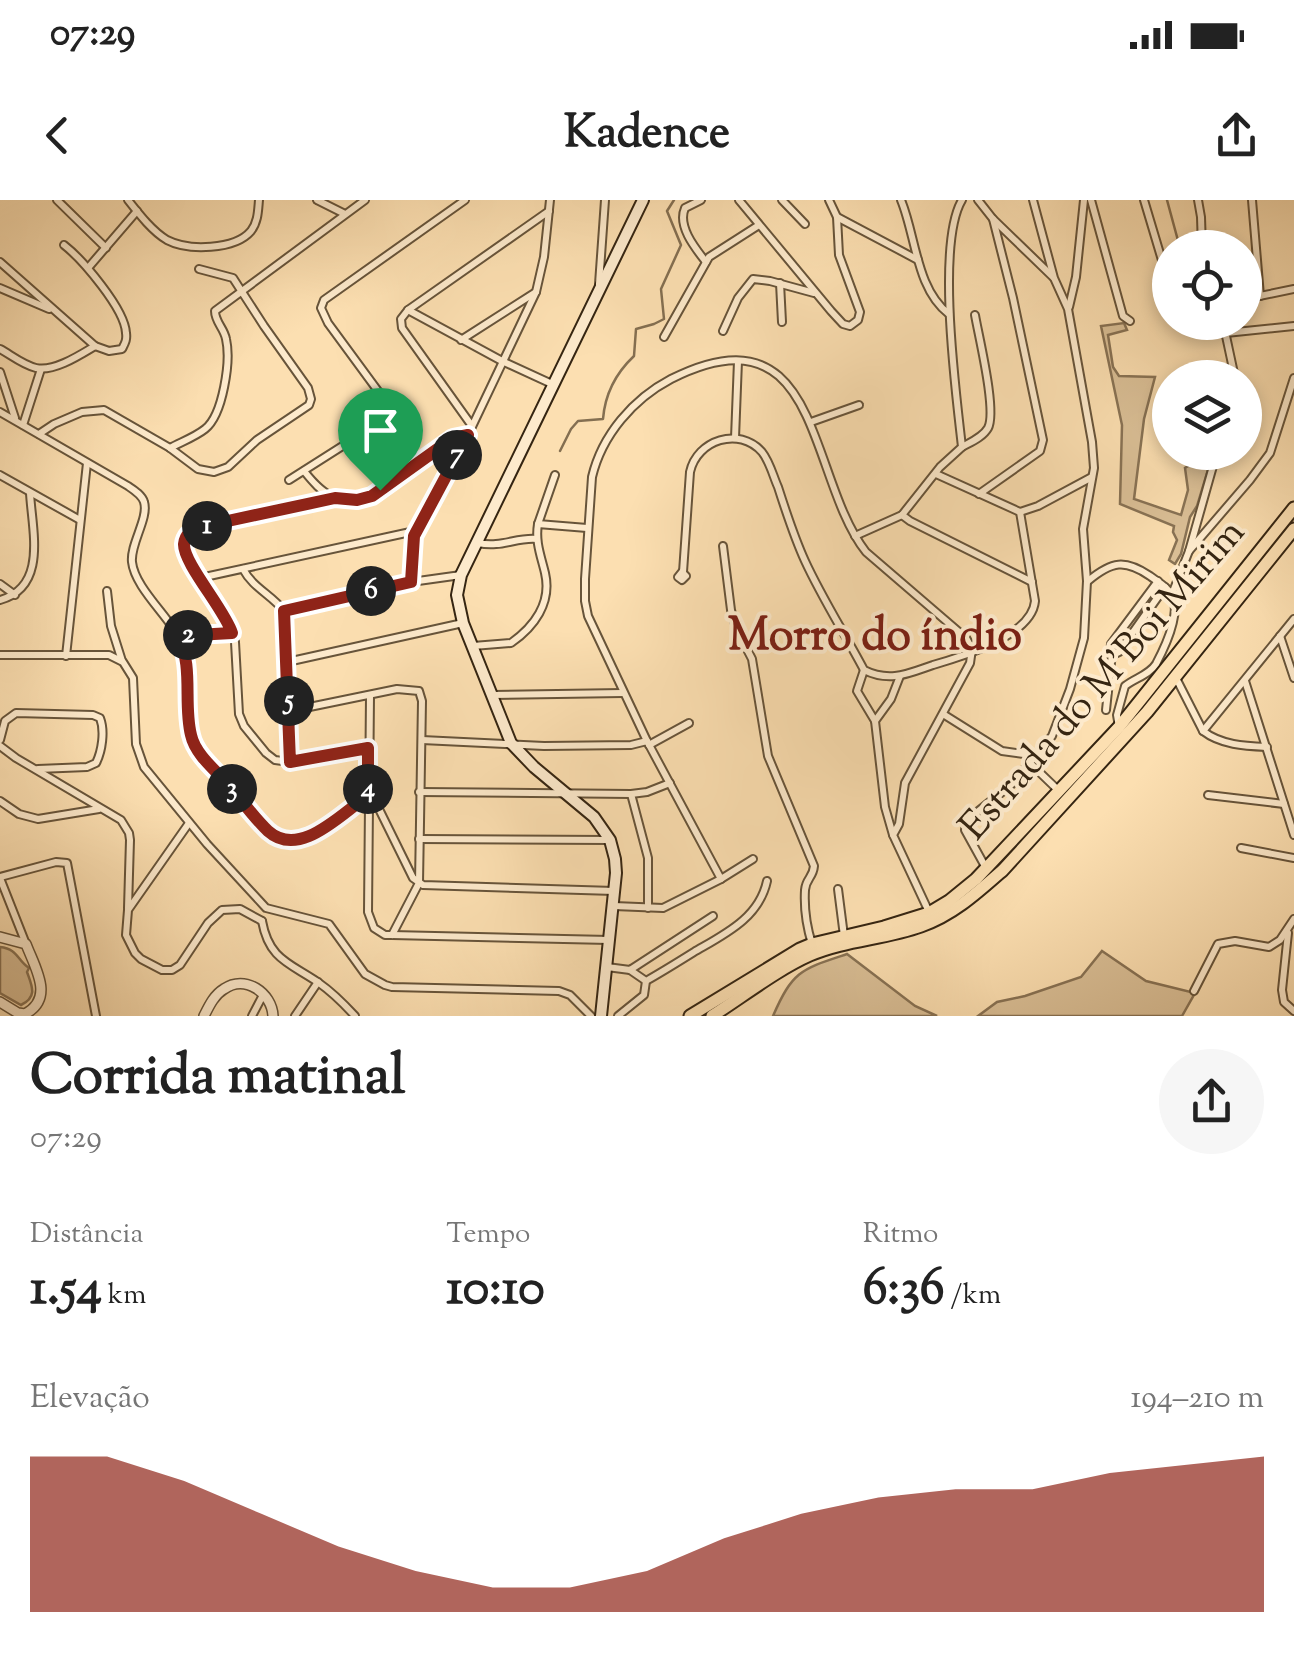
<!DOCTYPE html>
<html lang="pt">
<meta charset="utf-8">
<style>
:root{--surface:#fff;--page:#f6f6f6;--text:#222;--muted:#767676;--accent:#8f2418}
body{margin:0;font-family:"Sorts Mill Goudy",serif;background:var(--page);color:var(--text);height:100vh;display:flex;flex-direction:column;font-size:38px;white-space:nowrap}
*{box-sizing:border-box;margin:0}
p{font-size:32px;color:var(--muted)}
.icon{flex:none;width:55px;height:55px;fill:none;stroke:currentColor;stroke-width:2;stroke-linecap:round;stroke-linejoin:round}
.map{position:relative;height:816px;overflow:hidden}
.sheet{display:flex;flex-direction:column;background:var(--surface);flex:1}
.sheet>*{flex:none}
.fabs{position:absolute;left:1152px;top:30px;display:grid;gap:20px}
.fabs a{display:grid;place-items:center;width:110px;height:110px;border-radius:50%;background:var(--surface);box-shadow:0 5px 15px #0003;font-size:50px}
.pin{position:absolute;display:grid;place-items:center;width:85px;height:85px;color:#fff;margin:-102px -42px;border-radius:50% 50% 50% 0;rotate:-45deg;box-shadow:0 0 10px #0007}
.pin .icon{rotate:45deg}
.km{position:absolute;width:50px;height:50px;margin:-25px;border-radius:50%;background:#222;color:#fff;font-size:28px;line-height:50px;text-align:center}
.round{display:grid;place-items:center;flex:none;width:105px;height:105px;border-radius:52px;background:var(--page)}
.headline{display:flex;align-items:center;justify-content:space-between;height:170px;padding:0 30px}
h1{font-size:55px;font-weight:700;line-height:75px}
.metrics{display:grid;grid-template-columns:repeat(3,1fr);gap:15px;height:170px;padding:10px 30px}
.metrics div{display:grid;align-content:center}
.metrics b{font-size:50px;font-weight:700}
.metrics small{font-size:28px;font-weight:400}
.metrics p{font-size:28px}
.chart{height:280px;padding:20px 30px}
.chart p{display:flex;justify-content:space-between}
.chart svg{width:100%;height:180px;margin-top:10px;fill:var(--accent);opacity:.7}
.status{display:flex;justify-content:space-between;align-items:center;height:70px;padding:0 50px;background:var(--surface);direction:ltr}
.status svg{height:28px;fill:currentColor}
header{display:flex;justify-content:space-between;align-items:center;height:130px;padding:0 30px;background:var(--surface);font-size:45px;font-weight:700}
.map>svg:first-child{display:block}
</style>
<div class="status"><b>07:29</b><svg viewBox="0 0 49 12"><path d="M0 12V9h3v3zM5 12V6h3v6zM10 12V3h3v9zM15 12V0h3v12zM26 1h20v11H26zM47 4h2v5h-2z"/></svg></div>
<header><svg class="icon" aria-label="back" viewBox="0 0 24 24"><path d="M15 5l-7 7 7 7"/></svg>Kadence<svg class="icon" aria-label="share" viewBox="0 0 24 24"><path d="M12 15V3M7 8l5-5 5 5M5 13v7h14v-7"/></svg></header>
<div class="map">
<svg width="1294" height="816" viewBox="0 0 1294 816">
<rect width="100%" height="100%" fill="#fcdfb1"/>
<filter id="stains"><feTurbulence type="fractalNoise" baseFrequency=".002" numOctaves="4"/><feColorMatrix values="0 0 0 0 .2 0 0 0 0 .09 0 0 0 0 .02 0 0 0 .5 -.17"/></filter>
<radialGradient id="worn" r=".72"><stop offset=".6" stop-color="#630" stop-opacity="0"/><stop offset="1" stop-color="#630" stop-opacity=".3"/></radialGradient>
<!-- green -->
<g fill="#dabf96" stroke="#887254" stroke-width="2.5">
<path d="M1124,123l3,7 -19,5 5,32 6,9 36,1 -11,42 -10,80 47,16 7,-25 -3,-22 13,-8 2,-7h13l-16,53 -7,11 -9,37 -6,10 -6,-4 8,-20 -4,-8 1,-6 -54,-22 2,-79 -21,-99z"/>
<path d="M0,747c18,2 17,13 29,21l-2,4c5,14 11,25 -6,33l-21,-12z"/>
<path d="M1102,751l44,30 49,12 -13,23h-204l19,-14 28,-6 56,-19z"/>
<path d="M847,754l68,52 22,10h-164c20,-46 29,-47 74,-62z"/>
</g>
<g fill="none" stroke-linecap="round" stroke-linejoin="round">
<!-- stream -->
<g stroke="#846f51" stroke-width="2.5">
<path d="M1167,0l13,48"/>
<path d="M560,251l11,-22 7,-8 25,-2c2,-25 13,-46 31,-63l2,-27 18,-5 10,-5 -3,-30 20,-44 -14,-34 7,-11"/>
</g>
<defs>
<g id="minor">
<path d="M57,0l49,48"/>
<path d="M128,0c11,14 24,31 39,40 21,11 68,10 84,-9 7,-9 7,-20 8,-31"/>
<path d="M317,0l28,14"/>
<path d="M701,0l-16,8c-8,18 10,40 21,54"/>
<path d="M739,0l92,111 12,13 7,2 8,-6 2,-8 -21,-57 -2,-38 -8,-17"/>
<path d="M782,0l23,24"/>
<path d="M901,0c15,36 15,89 48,114"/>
<path d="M978,0l15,19 60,58"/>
<path d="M1091,0l32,116 7,5"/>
<path d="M1144,0l26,87"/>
<path d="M1198,0l3,17 1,31"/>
<path d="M1252,0l8,96"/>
<path d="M837,17l81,43"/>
<path d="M0,62l95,84"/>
<path d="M88,68l49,-57"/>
<path d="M780,83l2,39"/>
<path d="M599,84l6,-84"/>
<path d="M0,88l49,21"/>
<path d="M1245,99l49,-10"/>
<path d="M1069,107l7,-30 8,-77"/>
<path d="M408,110l94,51 50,23"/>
<path d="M1223,122l12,56"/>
<path d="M723,131l15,-33 15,-19 17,2 44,12"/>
<path d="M1226,133l68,-7"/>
<path d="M664,137l45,-80 50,-32"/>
<path d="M461,140l75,-48"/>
<path d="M0,149c11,6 23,16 36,19 18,4 44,-13 59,-22l14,5 13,-2c3,-6 5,-9 4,-16 -1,-24 -44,-74 -62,-88"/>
<path d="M0,172l15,46"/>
<path d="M0,212l128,74c6,4 14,9 16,16 5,16 -14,42 -12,60 3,28 43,59 52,86 9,28 -3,66 8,93 6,14 75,92 88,97 10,4 20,2 30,-2l51,-36 5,-2 8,1 4,8 35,71 10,7 191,6"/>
<path d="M811,222l48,-17"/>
<path d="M23,225l18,-56"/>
<path d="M472,226l-70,-98 -1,-9 7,-9 141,-99"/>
<path d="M39,234l15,-10 28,-12 22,-2 66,38 28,21 16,3 14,-5 29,-27 52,-35 2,-6 -3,-11 -44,-62 -31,-48 -34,-9"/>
<path d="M735,238l3,-77"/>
<path d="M962,247c9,-5 21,-10 26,-19 9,-17 -9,-90 -13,-113"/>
<path d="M170,248c11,-6 25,-11 35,-19 18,-14 26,-68 21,-90 -2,-11 -11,-17 -11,-28l150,-111"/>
<path d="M304,271c8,10 18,22 30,26 36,14 91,-38 119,-58l13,-4"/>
<path d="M936,274l84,38 18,-6 54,-29"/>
<path d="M0,275l80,45"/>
<path d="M289,280l96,-61 5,-6 -1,-7 -61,-83 -7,-15 3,-8 141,-100"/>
<path d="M979,294l61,-43 3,-11 -30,-142 -20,-79"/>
<path d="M335,298l-140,31c-11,8 -12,16 -8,28l43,68 5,17 4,72 5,12 22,27 9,7 15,2 78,-14"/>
<path d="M902,315l8,6 122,61"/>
<path d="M538,324l17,-49"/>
<path d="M855,336l47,-21 38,-48 22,-20c-6,-54 -26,-203 0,-247"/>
<path d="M478,343c24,5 38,-6 59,-4"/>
<path d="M723,346l8,64 5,18 16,31 16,97 46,110c-1,12 -8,12 -9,24 -1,17 2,38 7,54"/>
<path d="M1189,351l61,-71 20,-27 24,-75"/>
<path d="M243,369c10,19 29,26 41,42l6,151"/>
<path d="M682,372l4,4 -4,4 -4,-3z"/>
<path d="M683,372l7,-100c7,-32 49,-46 72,-20 8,10 11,24 16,35 8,25 16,50 27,74 17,37 40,73 59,109 10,5 20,7 31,6 12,-1 26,-7 38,-11 28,-8 99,-29 102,-64l-15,-89"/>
<path d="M200,378l215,-47"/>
<path d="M1088,381c24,-20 37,-22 62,-5 8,6 19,12 23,21 7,19 -8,50 -17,67 -7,11 -21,14 -31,22l-8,29 2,12"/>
<path d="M1158,381l-47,63 -1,8 5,2 4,-2 46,-65"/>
<path d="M411,382l2,-45 55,-102 68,-143 8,-35 6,-57"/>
<path d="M0,384l15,11"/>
<path d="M107,391l4,35 11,35"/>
<path d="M1172,394l17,-43 28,-99"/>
<path d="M0,400c48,-13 32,-70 30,-107"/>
<path d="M284,411l127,-29 50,-7"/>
<path d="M178,436l54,-3"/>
<path d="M1280,436l14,42"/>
<path d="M473,446l38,-3c23,-16 41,-40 34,-70 -4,-17 -10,-31 -7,-49l49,4"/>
<path d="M0,455h109l14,7 10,16 3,66 8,23 63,77 59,64 63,16 36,50 20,11 7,2 167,4 11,4 21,21"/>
<path d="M66,456l21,-193"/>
<path d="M287,462l176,-39"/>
<path d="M864,470l-7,21 18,30"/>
<path d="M1176,478l27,53c18,14 42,15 64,16"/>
<path d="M1245,481l49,154"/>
<path d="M492,495l131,-2"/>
<path d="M370,496l-2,216 6,16 11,7h7l217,5"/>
<path d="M1106,510l6,-57"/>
<path d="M290,511l107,-22 22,2 3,10 -3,182 -27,52"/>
<path d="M943,514l59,37 36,5"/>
<path d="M1203,531l91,-112"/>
<path d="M0,540l5,-19 11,-8 77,2 7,3c5,13 2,33 -4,45l-9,4 -49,2"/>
<path d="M422,540l122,6 87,-1 16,-4"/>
<path d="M649,545l40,-22"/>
<path d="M0,546l16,12 105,62 8,13 1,7 -2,68"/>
<path d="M1031,564l28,27"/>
<path d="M419,592l212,2 16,-2 23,-9"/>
<path d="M631,594l17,64v50"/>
<path d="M1208,595l76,9"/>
<path d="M0,601l19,13 19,5 61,-10"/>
<path d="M189,623l-61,87 -2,25 9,18 6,6 21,11h10l8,-5 28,-42 14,-13 18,-1 22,12"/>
<path d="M893,635l-8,-28 -10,-86 16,-22 9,-23"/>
<path d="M419,639l191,1"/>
<path d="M1241,648l53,10"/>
<path d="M986,668l-21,-38 1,-9 46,-37 40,-48 18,-47 14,-51 3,-57 -4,-52 11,-61 -2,-26 -24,-133 -14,-31 -21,-78"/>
<path d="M0,677l56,-15 11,1 29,153"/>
<path d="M0,678l26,66"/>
<path d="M721,679l-74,-138 -59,-125 -3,-15v-22l7,-102c10,-42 41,-78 79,-98 151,-76 136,98 195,173l100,86 6,11 -2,14 -65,120 -6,41 -6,11 36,77"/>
<path d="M838,689l6,47"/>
<path d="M614,706l49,2 58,-29 32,-20"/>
<path d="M262,721c7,39 28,42 57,62 13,9 25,21 36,33"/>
<path d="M1288,733l-6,57 2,12 10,9"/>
<path d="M607,767l23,3 83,-54"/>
<path d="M630,770l16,11c16,-9 32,-19 48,-29 31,-18 65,-34 73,-71"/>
<path d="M1194,791l24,-47 17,-3 34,6 11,-7 14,-21"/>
<path d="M252,816l11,-21"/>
<path d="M295,816l23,-34"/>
<path d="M618,816l26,-21 2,-14"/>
</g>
<g id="tertiary">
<path d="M0,737l26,7c9,24 29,54 -1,70l-7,-1 -18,-11"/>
<path d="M204,816c5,-10 10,-21 20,-27 21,-15 48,4 49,27"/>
</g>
<path id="secondary" d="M601,816l15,-143 -1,-14 -5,-19 -16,-23 -60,-50 -23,-24 -48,-120 -6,-28 4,-20 182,-375"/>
<g id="primary">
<path d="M690,816l110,-67 12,-5 72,-17 45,-14 20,-12 27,-22 143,-152 175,-219"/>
<path d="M712,816c30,-19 66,-47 98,-61 35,-15 75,-16 111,-29 32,-11 57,-34 82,-56l144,-158 147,-183"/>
</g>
</defs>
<!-- minor casing -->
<use href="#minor" stroke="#67543a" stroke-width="10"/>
<!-- tertiary casing -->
<use href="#tertiary" stroke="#67543a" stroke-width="12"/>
<!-- secondary casing -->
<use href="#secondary" stroke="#352512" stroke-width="14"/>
<!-- primary casing -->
<use href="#primary" stroke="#352512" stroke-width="15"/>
<!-- minor -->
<use href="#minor" stroke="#fdeacc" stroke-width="6"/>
<!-- tertiary -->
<use href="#tertiary" stroke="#fdeacc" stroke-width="9"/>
<!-- secondary -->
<use href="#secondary" stroke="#fdeacc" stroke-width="10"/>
<!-- primary -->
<use href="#primary" stroke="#fcdfb1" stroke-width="11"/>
</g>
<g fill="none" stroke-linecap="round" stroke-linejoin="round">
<defs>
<path id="route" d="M468,235l-54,101 -3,46 -127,29 6,151 78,-14v50l-6,2c-25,18 -64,58 -94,31 -15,-14 -27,-32 -40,-47 -13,-14 -33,-30 -37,-49 -8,-32 3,-68 -13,-99l54,-3c-7,-23 -49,-70 -48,-89 1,-10 8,-14 16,-17l135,-29 22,2 15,-4 81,-58z"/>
</defs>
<!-- route casing -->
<use href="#route" stroke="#fff" stroke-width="20"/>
<!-- route -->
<use href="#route" stroke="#8f2418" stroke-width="12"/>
</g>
<g text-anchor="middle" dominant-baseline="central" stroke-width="8" stroke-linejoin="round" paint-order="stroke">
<!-- street labels -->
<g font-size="40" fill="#352512" stroke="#fdeacc">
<text transform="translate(1104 481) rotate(-49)">Estrada do M'Boi Mirim</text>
</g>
<!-- quarter labels -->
<g font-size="45" font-weight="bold" fill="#7a1f14" stroke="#fdeacc">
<text x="875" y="438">Morro do índio</text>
</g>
</g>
<rect width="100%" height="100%" filter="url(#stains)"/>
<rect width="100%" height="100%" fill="url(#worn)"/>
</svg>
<div class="fabs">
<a><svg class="icon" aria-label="locate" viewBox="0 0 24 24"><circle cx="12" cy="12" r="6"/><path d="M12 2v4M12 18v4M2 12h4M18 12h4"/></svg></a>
<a><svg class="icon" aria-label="layers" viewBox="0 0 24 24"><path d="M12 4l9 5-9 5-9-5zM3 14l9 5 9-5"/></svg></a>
</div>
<div class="pin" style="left:380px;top:290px;background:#1e9e55"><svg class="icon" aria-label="arrive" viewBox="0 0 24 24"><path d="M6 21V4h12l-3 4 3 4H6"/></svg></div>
<b class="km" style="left:207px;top:326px">1</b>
<b class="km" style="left:188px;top:435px">2</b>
<b class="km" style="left:232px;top:589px">3</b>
<b class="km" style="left:368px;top:589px">4</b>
<b class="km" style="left:289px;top:501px">5</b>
<b class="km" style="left:371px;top:391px">6</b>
<b class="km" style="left:457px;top:255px">7</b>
</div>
<section class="sheet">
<div class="headline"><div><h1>Corrida matinal</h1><p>07:29</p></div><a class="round"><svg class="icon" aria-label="share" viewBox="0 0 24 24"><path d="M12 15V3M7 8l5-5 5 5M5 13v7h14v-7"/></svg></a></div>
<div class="metrics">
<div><p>Distância</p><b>1.54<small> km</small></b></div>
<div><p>Tempo</p><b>10:10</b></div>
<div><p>Ritmo</p><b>6:36<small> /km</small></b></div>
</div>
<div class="chart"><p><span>Elevação</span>194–210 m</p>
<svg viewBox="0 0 160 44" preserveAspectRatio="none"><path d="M0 44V6L10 6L20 12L30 20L40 28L50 34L60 38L70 38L80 34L90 26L100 20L110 16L120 14L130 14L140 10L150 8L160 6V44z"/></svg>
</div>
</section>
